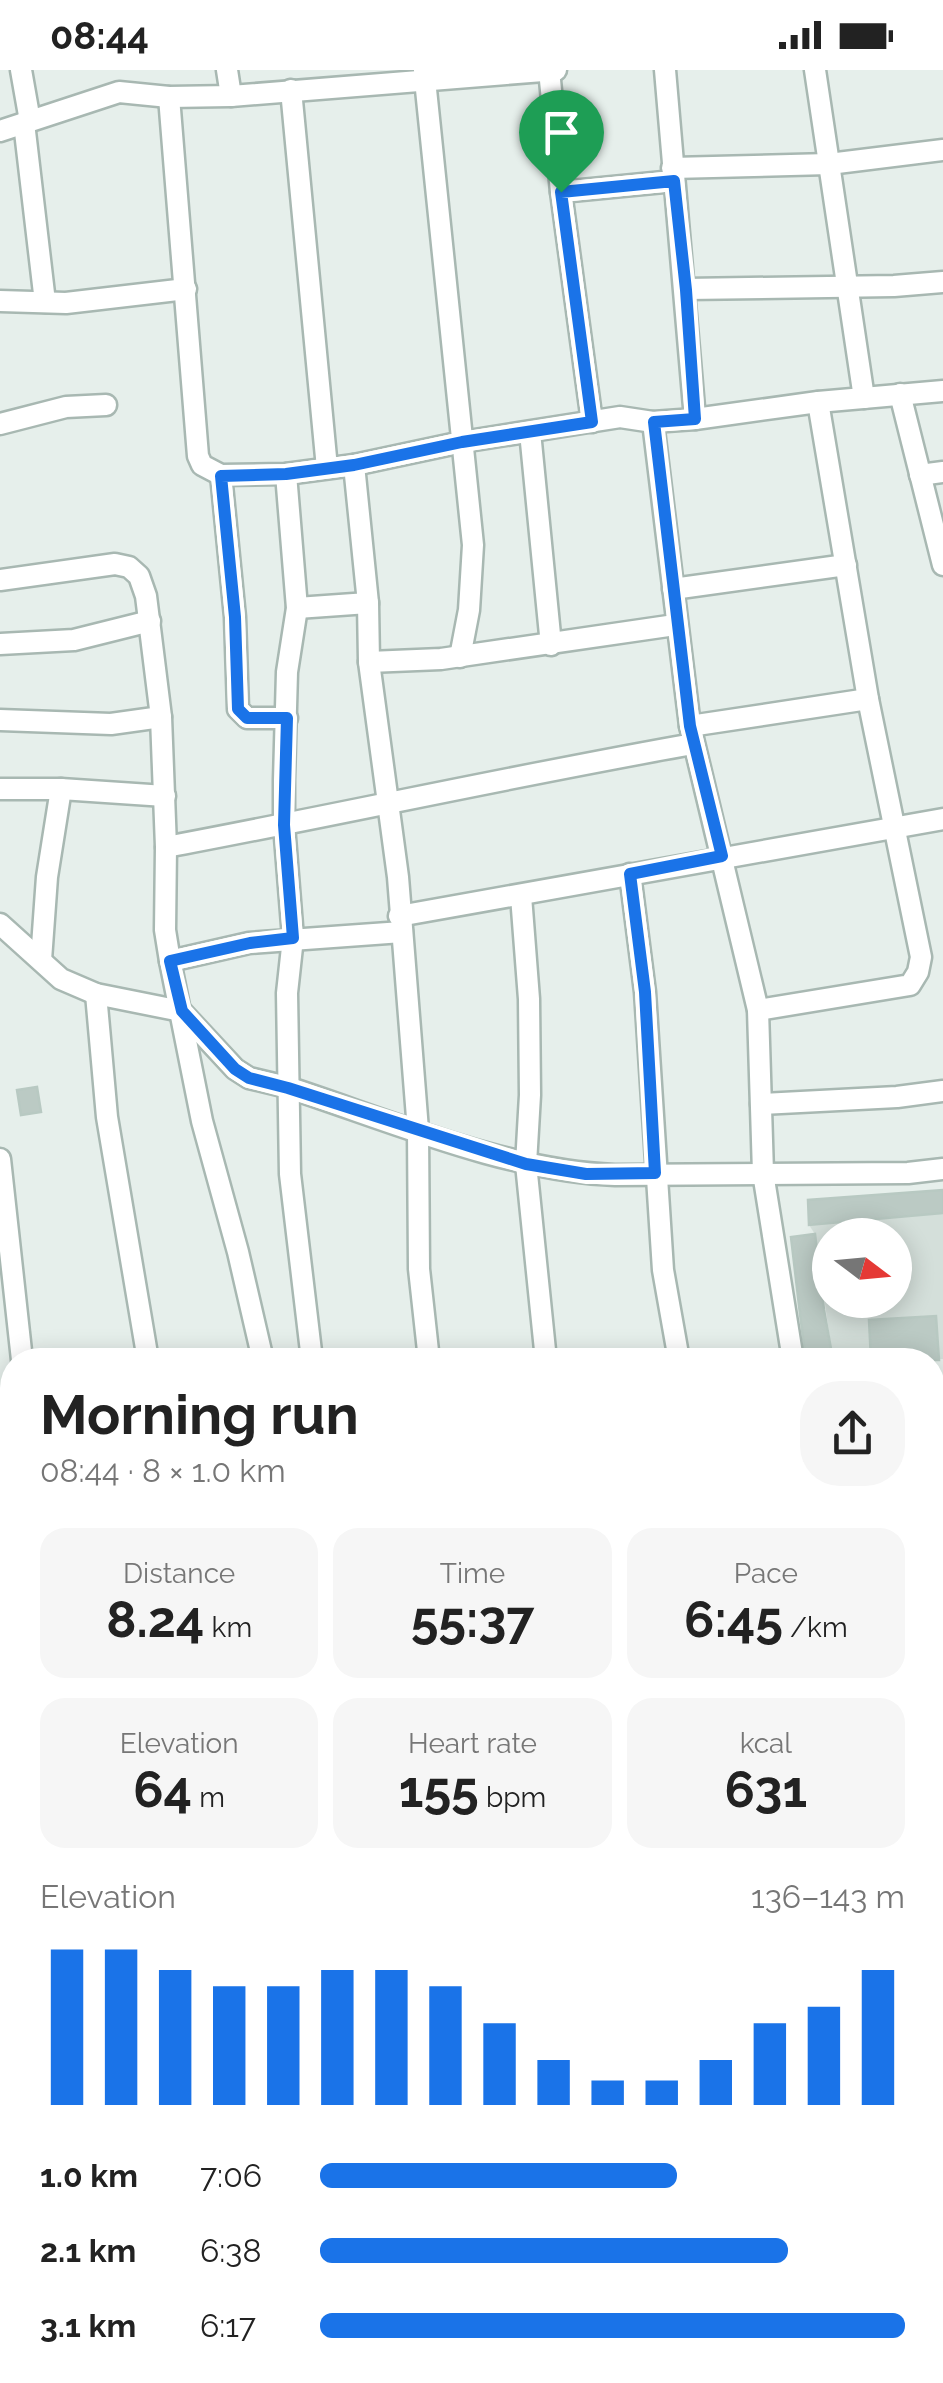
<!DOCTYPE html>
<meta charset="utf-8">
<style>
:root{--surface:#fff;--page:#f6f6f6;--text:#222;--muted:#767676;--accent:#1a73e8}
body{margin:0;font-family:Raleway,sans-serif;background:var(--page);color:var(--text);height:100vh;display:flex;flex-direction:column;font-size:38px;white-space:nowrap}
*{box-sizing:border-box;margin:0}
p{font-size:32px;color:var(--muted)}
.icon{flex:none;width:55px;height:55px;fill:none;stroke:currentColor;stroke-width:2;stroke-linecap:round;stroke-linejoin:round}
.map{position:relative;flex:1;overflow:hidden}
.details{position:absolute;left:0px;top:1278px;width:945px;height:1038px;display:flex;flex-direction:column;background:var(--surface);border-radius:40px 40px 0 0;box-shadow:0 5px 25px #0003}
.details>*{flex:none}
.needle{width:65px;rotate:106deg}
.fabs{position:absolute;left:812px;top:1148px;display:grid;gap:20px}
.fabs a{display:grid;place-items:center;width:100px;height:100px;border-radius:50%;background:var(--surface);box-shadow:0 5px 25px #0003;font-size:50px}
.pin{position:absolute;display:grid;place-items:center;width:85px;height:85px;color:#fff;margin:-102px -42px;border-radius:50% 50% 50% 0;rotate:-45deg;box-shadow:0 0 10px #0007}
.pin .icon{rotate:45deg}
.round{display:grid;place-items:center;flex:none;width:105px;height:105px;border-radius:40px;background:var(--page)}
.overview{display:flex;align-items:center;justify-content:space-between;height:170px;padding:0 40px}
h1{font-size:55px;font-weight:700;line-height:75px}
.stats{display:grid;grid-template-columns:repeat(3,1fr);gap:15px;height:170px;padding:10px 40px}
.stats div{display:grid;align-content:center;border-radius:25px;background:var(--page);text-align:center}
.stats b{font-size:50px;font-weight:700}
.stats small{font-size:28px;font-weight:400}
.stats p{font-size:28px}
.chart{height:280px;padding:20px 40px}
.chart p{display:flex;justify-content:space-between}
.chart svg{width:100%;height:180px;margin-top:10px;stroke:var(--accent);stroke-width:6}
ul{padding:0 40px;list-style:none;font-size:32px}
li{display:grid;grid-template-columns:160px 120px 1fr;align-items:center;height:75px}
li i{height:25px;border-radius:12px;background:var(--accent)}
.status{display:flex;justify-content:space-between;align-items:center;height:70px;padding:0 50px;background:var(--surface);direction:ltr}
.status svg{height:28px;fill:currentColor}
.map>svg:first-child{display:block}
</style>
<div class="status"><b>08:44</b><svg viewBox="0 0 49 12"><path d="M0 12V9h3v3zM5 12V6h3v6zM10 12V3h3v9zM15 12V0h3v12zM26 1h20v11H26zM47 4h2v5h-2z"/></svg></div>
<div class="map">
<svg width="943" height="2313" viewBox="0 0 943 2313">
<rect width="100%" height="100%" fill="#e6efeb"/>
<!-- built -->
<path fill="#d4dfda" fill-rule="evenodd" d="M943,1143v146l-110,1 -18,-126 -6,-9zM830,1165h65v65h-65z"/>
<!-- building -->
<g fill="#bbcac4" stroke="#b8c9c2" stroke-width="2.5">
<path d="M37,1017l4,25 -20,3 -4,-25z"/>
<path d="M943,1120v23l-134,12 -1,-25z"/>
<path d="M815,1164l9,76 9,50h-27l-6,-46 -9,-77z"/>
<path d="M936,1246l3,44h-68l-2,-40z"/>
</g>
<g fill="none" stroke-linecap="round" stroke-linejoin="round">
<defs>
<g id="street">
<path d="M21,0l9,51"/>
<path d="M227,0l4,26"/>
<path d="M424,0l49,475 -4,65 -9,47"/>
<path d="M549,0l12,122 31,230"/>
<path d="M665,0l30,349"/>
<path d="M815,0l49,328"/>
<path d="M291,20l36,378"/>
<path d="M169,27l29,359 4,9 19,10 65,-1 68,-9 108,-23 158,-25 33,5 42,-3 123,-17 125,-11"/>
<path d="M24,53l21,179"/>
<path d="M0,61l119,-39 50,5 62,-1 325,-26"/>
<path d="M672,98l157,-4 114,-14"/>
<path d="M561,122l113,-11"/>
<path d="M686,219l208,-3 49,-4"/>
<path d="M0,231l66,2 120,-14"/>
<path d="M900,324l43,171"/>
<path d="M653,352l37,304 68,284 5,163 30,187"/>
<path d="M0,354l66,-17 40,-2"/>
<path d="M530,362l21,213"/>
<path d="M354,395l14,138 1,59 29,215 20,253 1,139 10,91"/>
<path d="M286,404l11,134 -10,64 -3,108v45l9,113 -6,55 3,181 22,186"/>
<path d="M221,405l14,142 3,92 9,9h40"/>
<path d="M920,405l23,-3"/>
<path d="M0,510l115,-16 14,3 10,9 7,20 15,121 5,130 -1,83 5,31 32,160 36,131 25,108"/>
<path d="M673,519l173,-24"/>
<path d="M297,538l71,-5"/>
<path d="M0,574l74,-4 76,-19"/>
<path d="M369,592l72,-3 234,-34"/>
<path d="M0,650l111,4 50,-7"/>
<path d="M690,656l178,-27"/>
<path d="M0,719h61l104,7"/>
<path d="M166,777c176,-33 351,-72 527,-103"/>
<path d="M630,804l15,118 18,278 16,90"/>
<path d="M521,826l8,103 1,96 -4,69 20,196"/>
<path d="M399,846l544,-97"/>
<path d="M0,854l61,55 35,15 85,17 54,58 14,9 38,9c101,33 223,85 328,88l293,-2 35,-4"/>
<path d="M41,890l6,-83 14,-88"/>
<path d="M170,891l79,-18 153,-11"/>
<path d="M96,924l11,123 41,243"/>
<path d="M758,940l152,-25 8,-13 3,-15 -53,-258 -50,-297"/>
<path d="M761,1034l136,-7 46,-6"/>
<path d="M0,1089l22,201"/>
<path d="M932,1320l11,-1"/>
<path d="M0,1368l12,-4"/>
<path d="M932,1475l11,-2"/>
<path d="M0,1505l12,-4"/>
<path d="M0,1718l12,-4"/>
<path d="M932,1754l11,-3"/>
<path d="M0,1832l12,-4"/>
<path d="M932,1913l11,44"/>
<path d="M0,1948l12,-4"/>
<path d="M0,2063l12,-3"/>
<path d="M932,2097l11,-3"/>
<path d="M0,2170l12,-3"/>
<path d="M48,2302l1,11"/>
<path d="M152,2302l1,11"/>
<path d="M266,2302l2,11"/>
<path d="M389,2302l2,11"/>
<path d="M495,2302l3,11"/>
<path d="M612,2302l2,11"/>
<path d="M681,2302l2,11"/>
<path d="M804,2302l3,11"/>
<path d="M915,2302l3,11"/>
<path d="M67,2313l48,-11"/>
</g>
</defs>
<!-- street casing -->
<use href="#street" stroke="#a8b8b2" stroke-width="25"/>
<!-- street -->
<use href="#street" stroke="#fff" stroke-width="20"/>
</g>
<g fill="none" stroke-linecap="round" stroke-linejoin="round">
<defs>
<path id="route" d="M674,111l12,109 9,129 -41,3 36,304 32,130 -92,18 15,118 10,181 -69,1 -60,-10 -238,-76 -39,-10 -14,-9 -53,-58 -12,-50 80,-18 43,-5 -9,-113 3,-107h-40l-9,-9 -3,-92 -14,-141 65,-2 68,-9 108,-23 130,-20 -31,-230z"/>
</defs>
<!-- route casing -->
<use href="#route" stroke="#fff" stroke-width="20"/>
<!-- route -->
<use href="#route" stroke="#1a73e8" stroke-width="12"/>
</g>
</svg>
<div class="fabs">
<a><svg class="needle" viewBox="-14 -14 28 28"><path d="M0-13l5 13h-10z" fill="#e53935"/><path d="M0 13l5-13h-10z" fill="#767676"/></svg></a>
</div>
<div class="pin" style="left:561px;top:122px;background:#1e9e55"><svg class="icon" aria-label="arrive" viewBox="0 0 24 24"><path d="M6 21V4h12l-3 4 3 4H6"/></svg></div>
<section class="details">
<div class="overview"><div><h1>Morning run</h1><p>08:44 · 8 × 1.0 km</p></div><a class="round"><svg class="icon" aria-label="share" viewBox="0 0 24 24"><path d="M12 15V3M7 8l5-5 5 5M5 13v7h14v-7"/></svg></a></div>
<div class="stats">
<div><p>Distance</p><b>8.24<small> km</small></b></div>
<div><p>Time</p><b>55:37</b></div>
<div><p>Pace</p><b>6:45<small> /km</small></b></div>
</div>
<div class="stats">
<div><p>Elevation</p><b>64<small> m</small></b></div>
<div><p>Heart rate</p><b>155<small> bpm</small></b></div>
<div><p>kcal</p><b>631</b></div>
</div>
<div class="chart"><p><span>Elevation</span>136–143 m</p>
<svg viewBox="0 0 160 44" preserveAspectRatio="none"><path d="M5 44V6M15 44V6M25 44V11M35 44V15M45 44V15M55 44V11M65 44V11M75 44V15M85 44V24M95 44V33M105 44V38M115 44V38M125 44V33M135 44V24M145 44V20M155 44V11"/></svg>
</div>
<ul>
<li><b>1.0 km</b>7:06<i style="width:61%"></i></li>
<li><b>2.1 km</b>6:38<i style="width:80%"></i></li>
<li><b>3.1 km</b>6:17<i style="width:100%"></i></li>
</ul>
</section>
</div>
